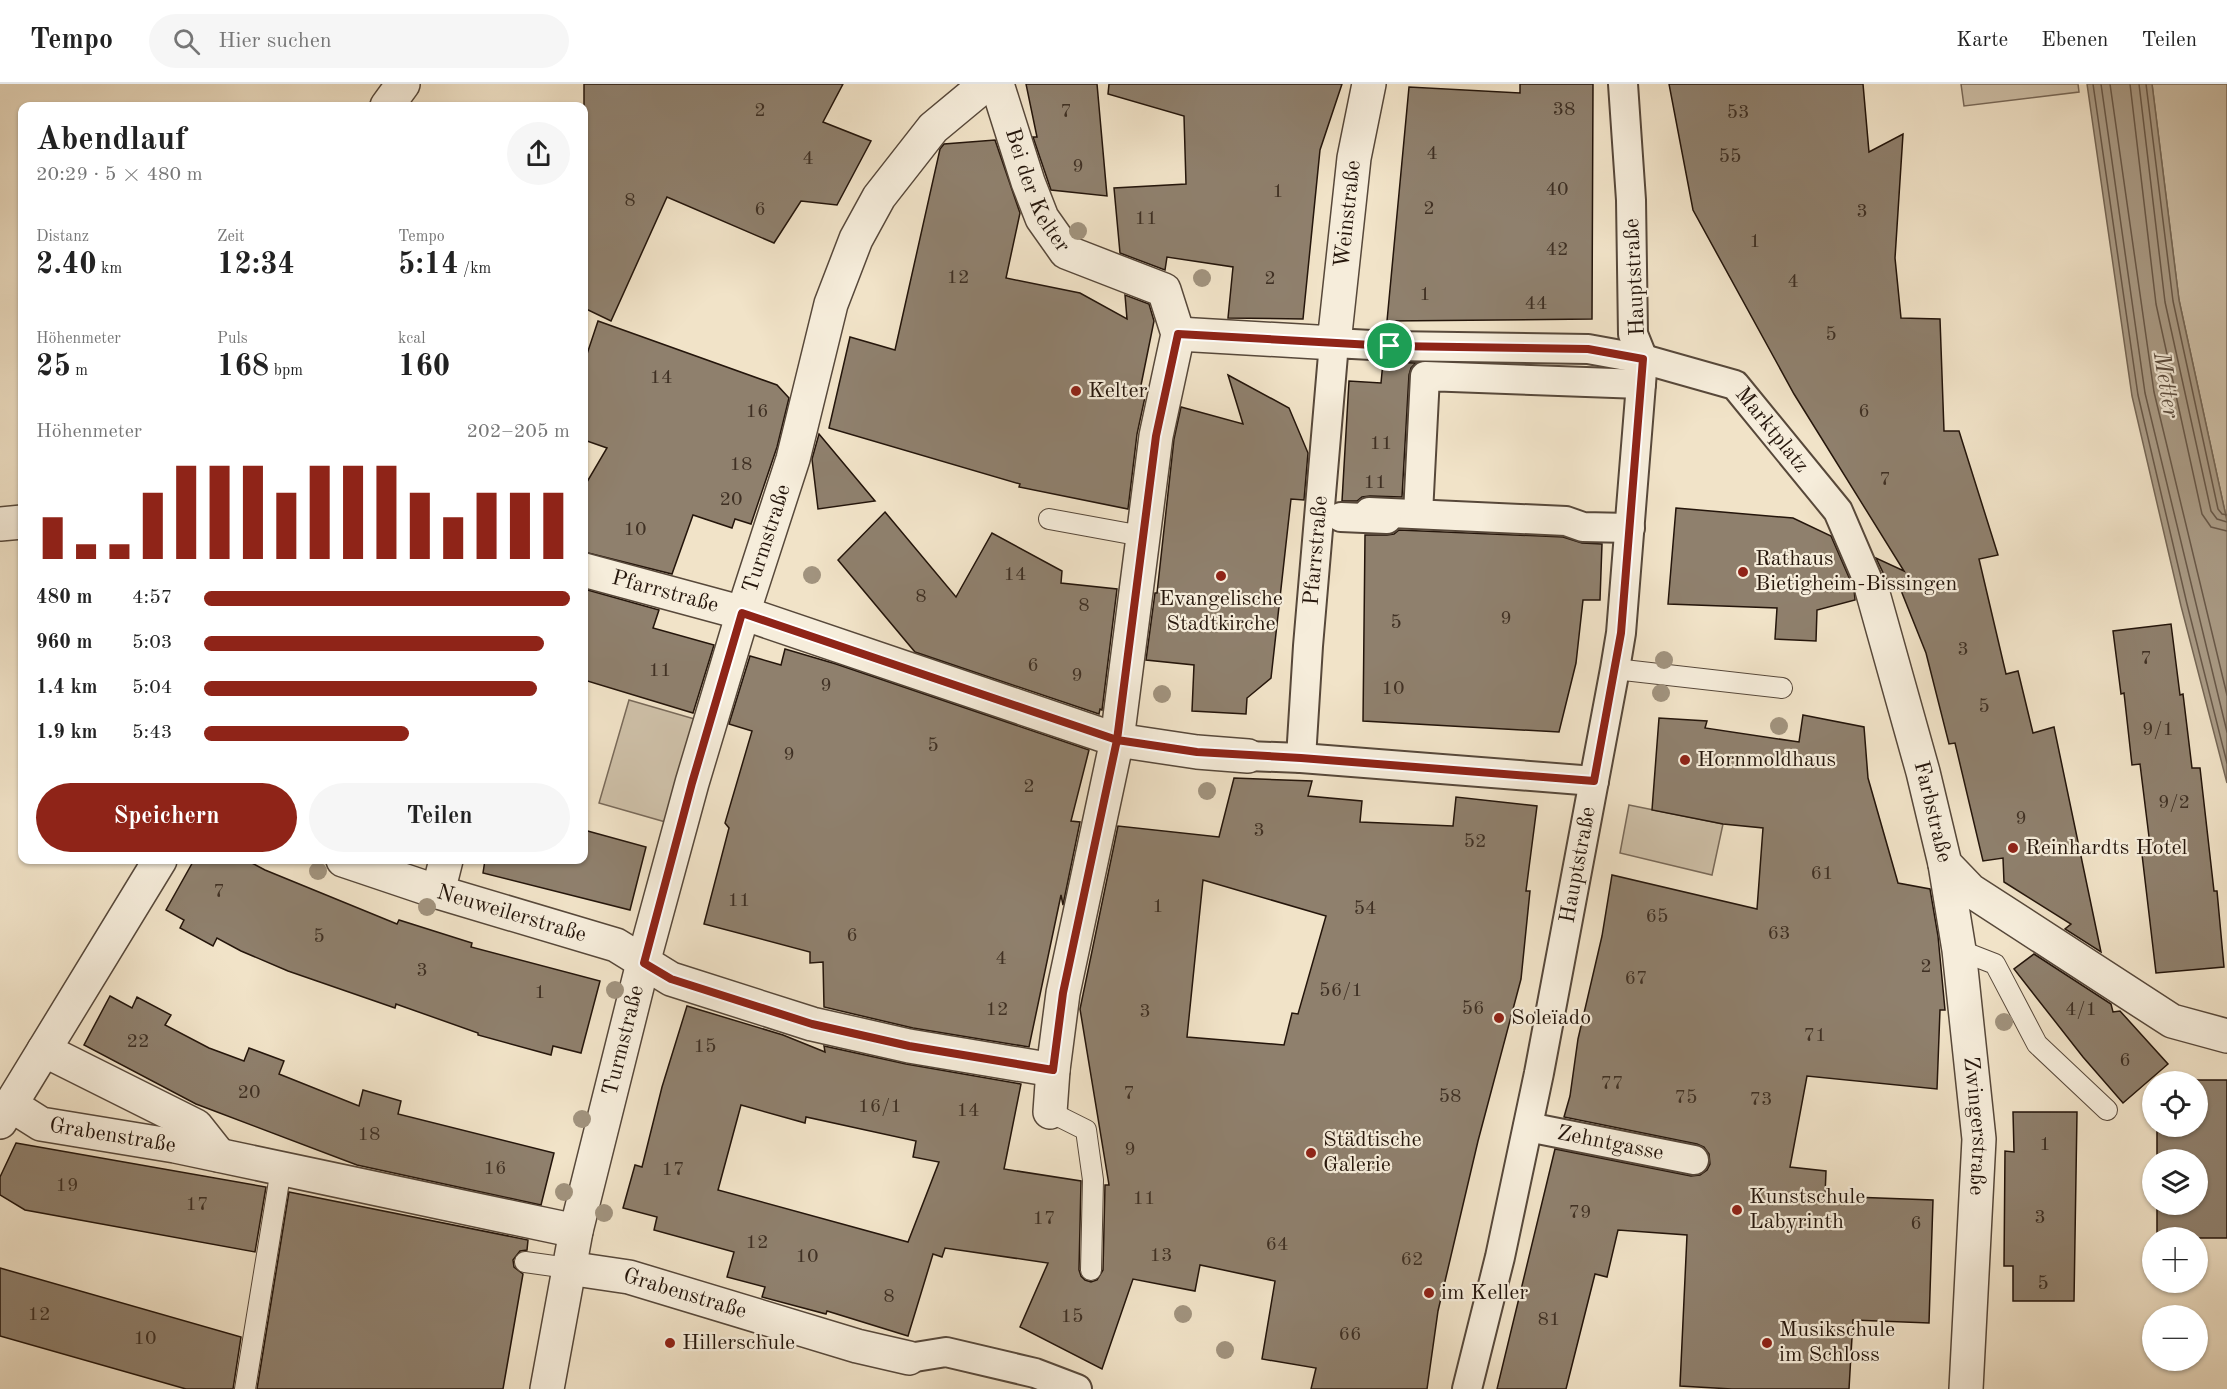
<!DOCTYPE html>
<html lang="de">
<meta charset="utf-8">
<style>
:root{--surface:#fff;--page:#f6f6f6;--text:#222;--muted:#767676;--line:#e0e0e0;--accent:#8f2418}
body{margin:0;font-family:"Old Standard TT",serif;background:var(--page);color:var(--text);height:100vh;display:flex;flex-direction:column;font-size:22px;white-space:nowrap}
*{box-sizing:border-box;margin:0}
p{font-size:20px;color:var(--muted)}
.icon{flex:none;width:33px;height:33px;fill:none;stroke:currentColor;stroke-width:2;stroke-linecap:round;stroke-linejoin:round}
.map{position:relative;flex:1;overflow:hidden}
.sheet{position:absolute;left:18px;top:18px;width:570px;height:762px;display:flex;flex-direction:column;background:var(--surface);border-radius:12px;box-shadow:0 2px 4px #0004}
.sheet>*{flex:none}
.tools{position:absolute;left:2142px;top:987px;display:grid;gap:12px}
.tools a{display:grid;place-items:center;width:66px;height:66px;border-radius:50%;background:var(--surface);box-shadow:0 2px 4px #0004;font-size:30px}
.pin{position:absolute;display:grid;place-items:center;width:51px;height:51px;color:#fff;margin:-26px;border:3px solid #fff;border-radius:50%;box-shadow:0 2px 6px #0007}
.round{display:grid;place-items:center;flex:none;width:63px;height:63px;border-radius:32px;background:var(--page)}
.summary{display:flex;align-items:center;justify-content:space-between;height:102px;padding:0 18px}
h1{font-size:33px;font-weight:600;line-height:45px}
.stats{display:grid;grid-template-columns:repeat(3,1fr);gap:9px;height:102px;padding:6px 18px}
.stats div{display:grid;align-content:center}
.stats b{font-size:30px;font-weight:600}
.stats small{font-size:16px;font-weight:400}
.stats p{font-size:16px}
.chart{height:168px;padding:12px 18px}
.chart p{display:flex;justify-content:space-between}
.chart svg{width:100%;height:108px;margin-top:6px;stroke:var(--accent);stroke-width:6}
.button{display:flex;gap:12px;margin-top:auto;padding:12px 18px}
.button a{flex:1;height:69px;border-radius:36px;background:var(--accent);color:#fff;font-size:24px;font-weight:600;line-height:69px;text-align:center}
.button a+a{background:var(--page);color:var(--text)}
ul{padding:0 18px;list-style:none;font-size:20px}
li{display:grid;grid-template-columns:96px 72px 1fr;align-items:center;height:45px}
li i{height:15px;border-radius:8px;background:var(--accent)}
header{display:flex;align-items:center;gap:36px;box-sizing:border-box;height:84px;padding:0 30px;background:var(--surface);border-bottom:2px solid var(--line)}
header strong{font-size:28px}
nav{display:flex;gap:33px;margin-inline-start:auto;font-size:21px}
.search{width:420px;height:54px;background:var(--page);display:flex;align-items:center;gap:15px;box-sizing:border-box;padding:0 21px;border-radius:33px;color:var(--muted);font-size:22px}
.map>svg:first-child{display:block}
</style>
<header>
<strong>Tempo</strong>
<div class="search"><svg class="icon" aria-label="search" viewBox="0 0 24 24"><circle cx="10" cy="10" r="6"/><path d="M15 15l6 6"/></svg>Hier suchen</div>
<nav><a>Karte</a><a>Ebenen</a><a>Teilen</a></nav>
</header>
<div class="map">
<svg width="2227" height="1305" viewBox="0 0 2227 1305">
<rect width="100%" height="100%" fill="#f1e3c8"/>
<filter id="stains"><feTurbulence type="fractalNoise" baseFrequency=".00333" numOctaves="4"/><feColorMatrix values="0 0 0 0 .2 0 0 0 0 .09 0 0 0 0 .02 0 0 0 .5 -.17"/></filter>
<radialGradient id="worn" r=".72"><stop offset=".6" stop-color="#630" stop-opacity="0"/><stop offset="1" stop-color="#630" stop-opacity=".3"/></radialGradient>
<!-- green -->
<g fill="#cec0a8" stroke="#796a5a" stroke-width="1.5">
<path d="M1961,0h117l1,8 -115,14z"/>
<path d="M2152,0h75v437l-48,-221z"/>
<path d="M629,616l69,20 -29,103 -70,-20z"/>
<path d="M1629,721l94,19 -11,51 -92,-22z"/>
</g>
<!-- water -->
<path fill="#ab9d88" stroke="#756756" stroke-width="1.5" d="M2087,0h65l27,216 48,221v262l-46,-177 -49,-210z"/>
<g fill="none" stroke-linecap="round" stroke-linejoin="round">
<!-- shore -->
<g stroke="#68594a" stroke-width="1.5">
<path d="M2093,0l45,311 49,209 40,159"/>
<path d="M2101,0l44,309 82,339"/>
<path d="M2110,0l44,308 73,303"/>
<path d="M2130,0l26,220 46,210 9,13 16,4"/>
<path d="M2139,0l26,218 46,209 6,8 10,3"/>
<path d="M2146,0l27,217 45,208 4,5 5,1"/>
</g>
</g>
<!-- building -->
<g fill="#8f806d" stroke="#24150b" stroke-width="1.5" fill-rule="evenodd">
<path d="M584,0h259l-20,38 48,19 -34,64 -36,-4 -27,42 -107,-46 -56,124 -27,-13z"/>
<path d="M1026,0h71l10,112 -56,-6 -18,-53h4z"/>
<path d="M1109,0h233l-22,66 -17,169 -75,-1 5,-51 -66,-10 -2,13 -45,-17 -6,-65 72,-4 -2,-68 -76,-22z"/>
<path d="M1520,0h73l-1,235 -205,2 22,-234 111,6z"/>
<path d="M1669,0h194l6,68 34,-18 -8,124 6,60 39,1 4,112h15l39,124 -19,4 27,115 12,-3 15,62 21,-6 47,225 -36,-23 6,-5 -67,-42 -1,-24 -20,3 -28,-118 -6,1 -23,-91 -26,-65 -8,3 -16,-33 28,13 -110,-177 -101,-184z"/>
<path d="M995,56l25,73 -14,65 74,15 47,26 -2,-24 24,9 5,17 -15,74 6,2 -8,37 -9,75 -109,-22 1,-3 -191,-56 21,-91 45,13 45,-201 4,-5z"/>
<path d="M598,237l179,64 12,13 -12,49 -26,77 -16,-5 -3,9 -39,-13 -21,59 -88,-22v-65l23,-39 -23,-8v-77z"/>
<path d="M1383,278l33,1 -5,5 -2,7 -7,122 -32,-1 -8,1 -5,4h-15l7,-120 32,2z"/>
<path d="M1228,291l61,33 19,45 -4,47 -13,-1 -20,179 -24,20 -1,16 -54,-3 2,-46 -48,-5 9,-67h2l17,-154 7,-32 62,17z"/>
<path d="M819,350l56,67 -57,8 -6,-50z"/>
<path d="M1676,424l117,10 38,18 23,53 1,11 -38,10 -1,31 -41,-2 2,-31 -109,-4z"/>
<path d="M885,428l71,85 36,-64 70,38 -1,12 56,6 -15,121 -2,-1 -1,5 -184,-62 -77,-92z"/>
<path d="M1399,446l164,7 19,6 20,1 -2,56h-17l-7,63 -17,69 -196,-11 2,-186h22l7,-1z"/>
<path d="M584,505l75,21 -6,18 61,17 -21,68 -109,-33z"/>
<path d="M2171,540l9,71 3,-1 9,74h8l14,123h3l7,76 -68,6 -15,-127 9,-1 -10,-81 -8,1 -8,-72 -3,1 -8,-63z"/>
<path d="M785,565l51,15 253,86 -18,71 9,1 -17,83 -2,-10 -32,152 -116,-19 -89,-21 -1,-45 -13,1v-11l-106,-28 25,-96 -4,-5 27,-92 -23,-7 21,-68 31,9z"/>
<path d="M1803,631l61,12 4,51 30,105 32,6 8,47 7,74h-5l-3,79 -130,-13 -17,91 36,4 -1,25 108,4 -4,123 -76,-3 -4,69h-117l-52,-3 7,-151 -69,-5 -11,47 -12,-3 -29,115h-69l58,-240 136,27 9,-1 7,-5 3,-6 -1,-10 -5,-7 -7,-3 -133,-27 6,-21 8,-57 24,-103 10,-61 145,34 6,-81 -40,-4 -71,-14 7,-92 48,3 -2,7 94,14z"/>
<path d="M1234,694l78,3 -4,15 54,5 -2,21 93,4 3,-29 81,9 -11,85h4l-9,88 -43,162 -40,170 -11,78h-116l5,-21 -54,-9 13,-78 -75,-16 -5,26 -62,-12 -31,90 -82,-42 28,-64 -103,-15 -3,9 -9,-3 -25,82 -81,-25 -1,3 -64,-17 3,-10 -38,-10 7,-25 -80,-22 3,-13 -34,-9 12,-43 7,2 20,-80 25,-81 96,29 42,17 -1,-6 82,18 115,20 -17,85 77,12 -2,89 2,6 4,4 6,2 6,-2 6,-10 2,-85h4l-29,-176 38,-183 101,11zM1203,796l123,36 -28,98 -6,-1 -8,32 -97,-8zM741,1021l64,18 1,-6 110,24 -3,16 26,5 -31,80 -190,-52z"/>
<path d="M584,746l62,17 -16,63 -147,-37 2,-13h99z"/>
<path d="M194,776h52l19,10 132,54 2,-4 73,23 -1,4 129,34 -19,72 -28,-7 -2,9 -73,-20v-2l-82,-29 -1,4 -107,-37 -47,-20 -24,-13 -4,8 -33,-18 4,-8 -18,-10z"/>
<path d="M2034,870l77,50 2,8 7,-1 48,53 -45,39 -40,-46 -69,-88z"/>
<path d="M110,912l22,12 5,-11 34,18 -6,10 44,23 35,13 5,-13 35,13 -5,13 80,32 4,-16 38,11 -3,13 156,39 -13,52 -184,-40 -161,-61 -112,-59z"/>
<path d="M2157,996h70v158h-70v-34h41v-44h-41v-34h41v-44h-41z"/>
<path d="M2013,1028h64l-3,189h-61v-35h-9l1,-115 9,1z"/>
<path d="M16,1059l250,44 -11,65 -230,-42 -25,-15v-18z"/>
<path d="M289,1108l239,48 -1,10 -7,1 -7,9 1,7 9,7 -20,115h-246z"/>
<path d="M0,1184l241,69 -8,52h-47l-186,-53z"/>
</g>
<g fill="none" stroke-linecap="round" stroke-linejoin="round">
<defs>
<g id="service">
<path d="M1049,435l93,17"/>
<path d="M1615,585l167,19"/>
<path d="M1959,866l36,14 42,80 70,66"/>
<path d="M1050,1028l36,18 7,50 -2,90"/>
<path d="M525,1178l43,6"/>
<path d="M245,1305l36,-220"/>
</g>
<g id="pedestrian">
<path d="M1369,428l197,9 17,6 47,1"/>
<path d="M1418,430l7,-138 216,8"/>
<path d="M1341,433l46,2"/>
<path d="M1248,672l53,2 293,23"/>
<path id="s1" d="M1301,674l7,-112 26,-303 56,3 198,3 55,10 92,26 103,126 34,79"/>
<path id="s2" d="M1528,1043l166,33"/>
<path d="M909,1274l37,-6 89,21 42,16"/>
<path id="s3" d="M1467,1305l33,-132 39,-184 76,-404 6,-36 22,-274 -10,-25 -2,-134 -8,-116"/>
</g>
<g id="minor">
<path id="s4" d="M997,0l31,98 14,36 24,34 98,38 14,44 -22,102 -39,304 -54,253 -10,77 -3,42"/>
<path d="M387,22l16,-22"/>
<path id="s5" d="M1178,250l156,9 20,-185 15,-74"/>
<path d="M0,440l22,-2"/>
<path id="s6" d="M584,486l159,43 374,127 80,12 51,4"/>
<path id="s7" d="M1872,506l51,182 22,92 25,26 202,131 55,15"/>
<path id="s8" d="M343,776l95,32 178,53 55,34 141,45 97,22 144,24"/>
<path id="s9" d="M1945,780l14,86 20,189 -13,250"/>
<path d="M438,808l8,-32"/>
<path d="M44,966l152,76 23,29"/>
<path id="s10" d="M11,1021l30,19 134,22 401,85"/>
<path d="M0,1038l160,-262"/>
<path id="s11" d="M568,1184l61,9 228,69 52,12"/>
<path id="s12" d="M547,1305l29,-158 67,-268 49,-180 51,-170 50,-154 38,-155 25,-65 23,-42 54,-69 53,-44"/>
</g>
</defs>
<!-- service casing -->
<use href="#service" stroke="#57483a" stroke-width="22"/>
<!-- pedestrian casing -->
<use href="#pedestrian" stroke="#57483a" stroke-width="32"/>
<!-- minor casing -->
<use href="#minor" stroke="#57483a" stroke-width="36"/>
<!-- service -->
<use href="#service" stroke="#f6eddb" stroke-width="20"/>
<!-- pedestrian -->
<use href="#pedestrian" stroke="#f6eddb" stroke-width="28"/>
<!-- minor -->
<use href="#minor" stroke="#f6eddb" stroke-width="33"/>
</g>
<!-- trees -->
<g fill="#a1937e">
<circle cx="1078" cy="147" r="9"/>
<circle cx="1202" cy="194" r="9"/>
<circle cx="812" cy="491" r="9"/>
<circle cx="1664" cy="576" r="9"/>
<circle cx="1661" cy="609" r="9"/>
<circle cx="1162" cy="610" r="9"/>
<circle cx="1779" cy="642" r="9"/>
<circle cx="1207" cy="707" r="9"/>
<circle cx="318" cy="787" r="9"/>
<circle cx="427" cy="823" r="9"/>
<circle cx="615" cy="906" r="9"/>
<circle cx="2004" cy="938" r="9"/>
<circle cx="582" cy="1035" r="9"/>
<circle cx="564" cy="1108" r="9"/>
<circle cx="604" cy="1129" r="9"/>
<circle cx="1183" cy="1230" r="9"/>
<circle cx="1225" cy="1266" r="9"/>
</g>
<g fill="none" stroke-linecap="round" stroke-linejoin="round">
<defs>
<path id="route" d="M1390,262l-212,-12 -22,102 -39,304 -375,-127 -50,170 -48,180 27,16 141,45 97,22 144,24 10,-77 54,-253 80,12 104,6 293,23 27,-148 22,-274 -55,-10 -198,-3"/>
</defs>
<!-- route casing -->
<use href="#route" stroke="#fff" stroke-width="12"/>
<!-- route -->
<use href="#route" stroke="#8f2418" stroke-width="8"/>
</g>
<!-- markers -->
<g fill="#8f2418" stroke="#f6eddb" stroke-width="2">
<circle cx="1076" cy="307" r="6"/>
<circle cx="1743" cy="488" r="6"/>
<circle cx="1221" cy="492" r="6"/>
<circle cx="1685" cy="676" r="6"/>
<circle cx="2013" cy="764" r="6"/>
<circle cx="1499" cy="934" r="6"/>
<circle cx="1311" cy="1069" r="6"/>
<circle cx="1737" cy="1126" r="6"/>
<circle cx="1429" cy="1209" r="6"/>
<circle cx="670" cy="1259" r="6"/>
<circle cx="1767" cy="1259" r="6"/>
</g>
<g text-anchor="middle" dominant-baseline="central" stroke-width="4.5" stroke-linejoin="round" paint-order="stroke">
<!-- number labels -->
<g font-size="20" fill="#3f3024">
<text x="1564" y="26">38</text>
<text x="760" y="27">2</text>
<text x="1066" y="28">7</text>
<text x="1738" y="29">53</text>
<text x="1432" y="70">4</text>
<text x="1730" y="73">55</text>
<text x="808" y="75">4</text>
<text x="1078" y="83">9</text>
<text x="1557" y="106">40</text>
<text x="1278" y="108">1</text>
<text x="630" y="117">8</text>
<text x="1429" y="125">2</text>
<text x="760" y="126">6</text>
<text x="1862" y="128">3</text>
<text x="1146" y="135">11</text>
<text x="1755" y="158">1</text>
<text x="1557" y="166">42</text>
<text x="958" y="194">12</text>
<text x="1270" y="195">2</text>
<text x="1793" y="198">4</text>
<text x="1425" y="211">1</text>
<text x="1536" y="220">44</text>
<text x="1831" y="251">5</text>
<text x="661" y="294">14</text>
<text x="757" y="328">16</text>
<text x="1864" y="328">6</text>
<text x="1381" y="360">11</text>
<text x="741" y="381">18</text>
<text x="1885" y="396">7</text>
<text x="1375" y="399">11</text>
<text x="731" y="416">20</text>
<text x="635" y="446">10</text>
<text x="1015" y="491">14</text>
<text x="921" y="513">8</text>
<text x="1084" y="522">8</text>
<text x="1506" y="535">9</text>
<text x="1396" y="539">5</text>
<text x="1963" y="566">3</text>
<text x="2146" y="575">7</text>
<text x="1033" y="582">6</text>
<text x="660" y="587">11</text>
<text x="1077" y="592">9</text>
<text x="826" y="602">9</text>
<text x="1393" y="605">10</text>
<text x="1984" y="623">5</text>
<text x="2158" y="646">9/1</text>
<text x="933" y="662">5</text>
<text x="789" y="671">9</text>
<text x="1029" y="703">2</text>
<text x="2174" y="719">9/2</text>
<text x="2021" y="735">9</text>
<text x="1259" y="747">3</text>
<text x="1475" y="758">52</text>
<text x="1822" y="790">61</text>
<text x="219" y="808">7</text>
<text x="739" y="817">11</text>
<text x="1158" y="823">1</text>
<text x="1365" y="825">54</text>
<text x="1657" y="833">65</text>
<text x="1779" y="850">63</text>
<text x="852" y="852">6</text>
<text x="319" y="853">5</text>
<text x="1001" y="875">4</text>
<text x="1926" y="883">2</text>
<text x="422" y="887">3</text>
<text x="1636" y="895">67</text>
<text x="1341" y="907">56/1</text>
<text x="540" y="909">1</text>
<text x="1473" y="925">56</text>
<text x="997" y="926">12</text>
<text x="2081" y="926">4/1</text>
<text x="1145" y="928">3</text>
<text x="1815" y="952">71</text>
<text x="138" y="958">22</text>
<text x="705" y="963">15</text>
<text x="2125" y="977">6</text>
<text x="1612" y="1000">77</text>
<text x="249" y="1009">20</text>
<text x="1129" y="1010">7</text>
<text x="1450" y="1013">58</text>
<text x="1686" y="1014">75</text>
<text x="1761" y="1016">73</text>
<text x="880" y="1023">16/1</text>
<text x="968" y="1027">14</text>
<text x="369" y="1051">18</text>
<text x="2045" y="1061">1</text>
<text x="1130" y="1066">9</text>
<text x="495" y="1085">16</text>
<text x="673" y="1086">17</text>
<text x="67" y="1102">19</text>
<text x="1144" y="1115">11</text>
<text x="197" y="1121">17</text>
<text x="1580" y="1129">79</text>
<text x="2040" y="1134">3</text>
<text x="1044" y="1135">17</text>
<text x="1916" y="1140">6</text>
<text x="757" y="1159">12</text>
<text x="1277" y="1161">64</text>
<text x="1161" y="1172">13</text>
<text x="807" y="1173">10</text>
<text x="1412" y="1176">62</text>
<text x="2043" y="1200">5</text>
<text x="889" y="1213">8</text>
<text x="39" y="1231">12</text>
<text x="1072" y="1233">15</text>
<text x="1549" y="1236">81</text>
<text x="1350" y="1251">66</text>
<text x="145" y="1255">10</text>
</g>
<!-- street labels -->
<g font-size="22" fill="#24150b" stroke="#f6eddb">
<text stroke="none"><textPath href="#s4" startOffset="114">Bei der Kelter</textPath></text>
<text stroke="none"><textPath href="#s5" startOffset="286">Weinstraße</textPath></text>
<text transform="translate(1635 193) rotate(-93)">Hauptstraße</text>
<text stroke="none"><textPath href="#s1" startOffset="880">Marktplatz</textPath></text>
<text stroke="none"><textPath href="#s12" startOffset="879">Turmstraße</textPath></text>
<text stroke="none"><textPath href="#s1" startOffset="208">Pfarrstraße</textPath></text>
<text stroke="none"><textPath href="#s6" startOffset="84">Pfarrstraße</textPath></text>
<text stroke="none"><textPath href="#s7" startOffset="230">Farbstraße</textPath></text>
<text stroke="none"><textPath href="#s3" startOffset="536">Hauptstraße</textPath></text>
<text stroke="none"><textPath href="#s8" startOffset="177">Neuweilerstraße</textPath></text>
<text stroke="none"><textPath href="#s12" startOffset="357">Turmstraße</textPath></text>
<text stroke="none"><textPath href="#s9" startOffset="264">Zwingerstraße</textPath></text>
<text stroke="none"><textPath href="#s10" startOffset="108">Grabenstraße</textPath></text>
<text stroke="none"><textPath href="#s2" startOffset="84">Zehntgasse</textPath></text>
<text stroke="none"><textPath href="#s11" startOffset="120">Grabenstraße</textPath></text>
</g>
<!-- poi labels -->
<g font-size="22" fill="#24150b" stroke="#f6eddb" text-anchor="start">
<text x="1088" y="307">Kelter</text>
<text x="1755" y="475">Rathaus<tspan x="1755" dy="25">Bietigheim-Bissingen</tspan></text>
<text x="1221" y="515" text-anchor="middle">Evangelische<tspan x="1221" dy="25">Stadtkirche</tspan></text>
<text x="1697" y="676">Hornmoldhaus</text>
<text x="2025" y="764">Reinhardts Hotel</text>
<text x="1511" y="934">Soleïado</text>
<text x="1323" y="1056">Städtische<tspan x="1323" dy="25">Galerie</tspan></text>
<text x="1749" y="1113">Kunstschule<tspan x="1749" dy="25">Labyrinth</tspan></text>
<text x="1441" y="1209">im Keller</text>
<text x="1779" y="1246">Musikschule<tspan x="1779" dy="25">im Schloss</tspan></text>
<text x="682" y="1259">Hillerschule</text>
</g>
<!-- water labels -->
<g font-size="24" font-style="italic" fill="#5a4b3d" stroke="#f6eddb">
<text transform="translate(2165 301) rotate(81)">Metter</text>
</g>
</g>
<rect width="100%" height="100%" filter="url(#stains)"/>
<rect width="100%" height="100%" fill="url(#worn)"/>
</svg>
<div class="tools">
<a><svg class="icon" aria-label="locate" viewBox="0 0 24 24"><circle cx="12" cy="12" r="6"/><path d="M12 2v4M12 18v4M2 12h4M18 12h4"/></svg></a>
<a><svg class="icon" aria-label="layers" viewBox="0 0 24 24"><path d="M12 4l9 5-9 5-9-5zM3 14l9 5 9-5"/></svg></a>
<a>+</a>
<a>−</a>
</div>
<div class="pin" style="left:1390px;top:262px;background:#1e9e55"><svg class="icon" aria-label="arrive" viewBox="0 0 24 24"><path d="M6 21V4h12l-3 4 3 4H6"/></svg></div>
<section class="sheet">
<div class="summary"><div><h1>Abendlauf</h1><p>20:29 · 5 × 480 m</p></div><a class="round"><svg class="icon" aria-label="share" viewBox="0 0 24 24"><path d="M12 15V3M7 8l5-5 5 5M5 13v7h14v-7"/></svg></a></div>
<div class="stats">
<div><p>Distanz</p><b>2.40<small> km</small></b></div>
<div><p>Zeit</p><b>12:34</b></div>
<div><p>Tempo</p><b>5:14<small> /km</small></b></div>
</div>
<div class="stats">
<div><p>Höhenmeter</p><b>25<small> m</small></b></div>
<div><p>Puls</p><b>168<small> bpm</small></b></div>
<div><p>kcal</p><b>160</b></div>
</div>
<div class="chart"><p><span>Höhenmeter</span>202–205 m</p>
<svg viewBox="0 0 160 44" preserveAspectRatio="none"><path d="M5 44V27M15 44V38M25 44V38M35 44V17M45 44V6M55 44V6M65 44V6M75 44V17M85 44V6M95 44V6M105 44V6M115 44V17M125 44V27M135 44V17M145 44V17M155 44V17"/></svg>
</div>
<ul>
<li><b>480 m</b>4:57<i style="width:100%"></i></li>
<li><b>960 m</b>5:03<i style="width:93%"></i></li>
<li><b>1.4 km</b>5:04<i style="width:91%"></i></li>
<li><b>1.9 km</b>5:43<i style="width:56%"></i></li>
</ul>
<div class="button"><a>Speichern</a><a>Teilen</a></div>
</section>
</div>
